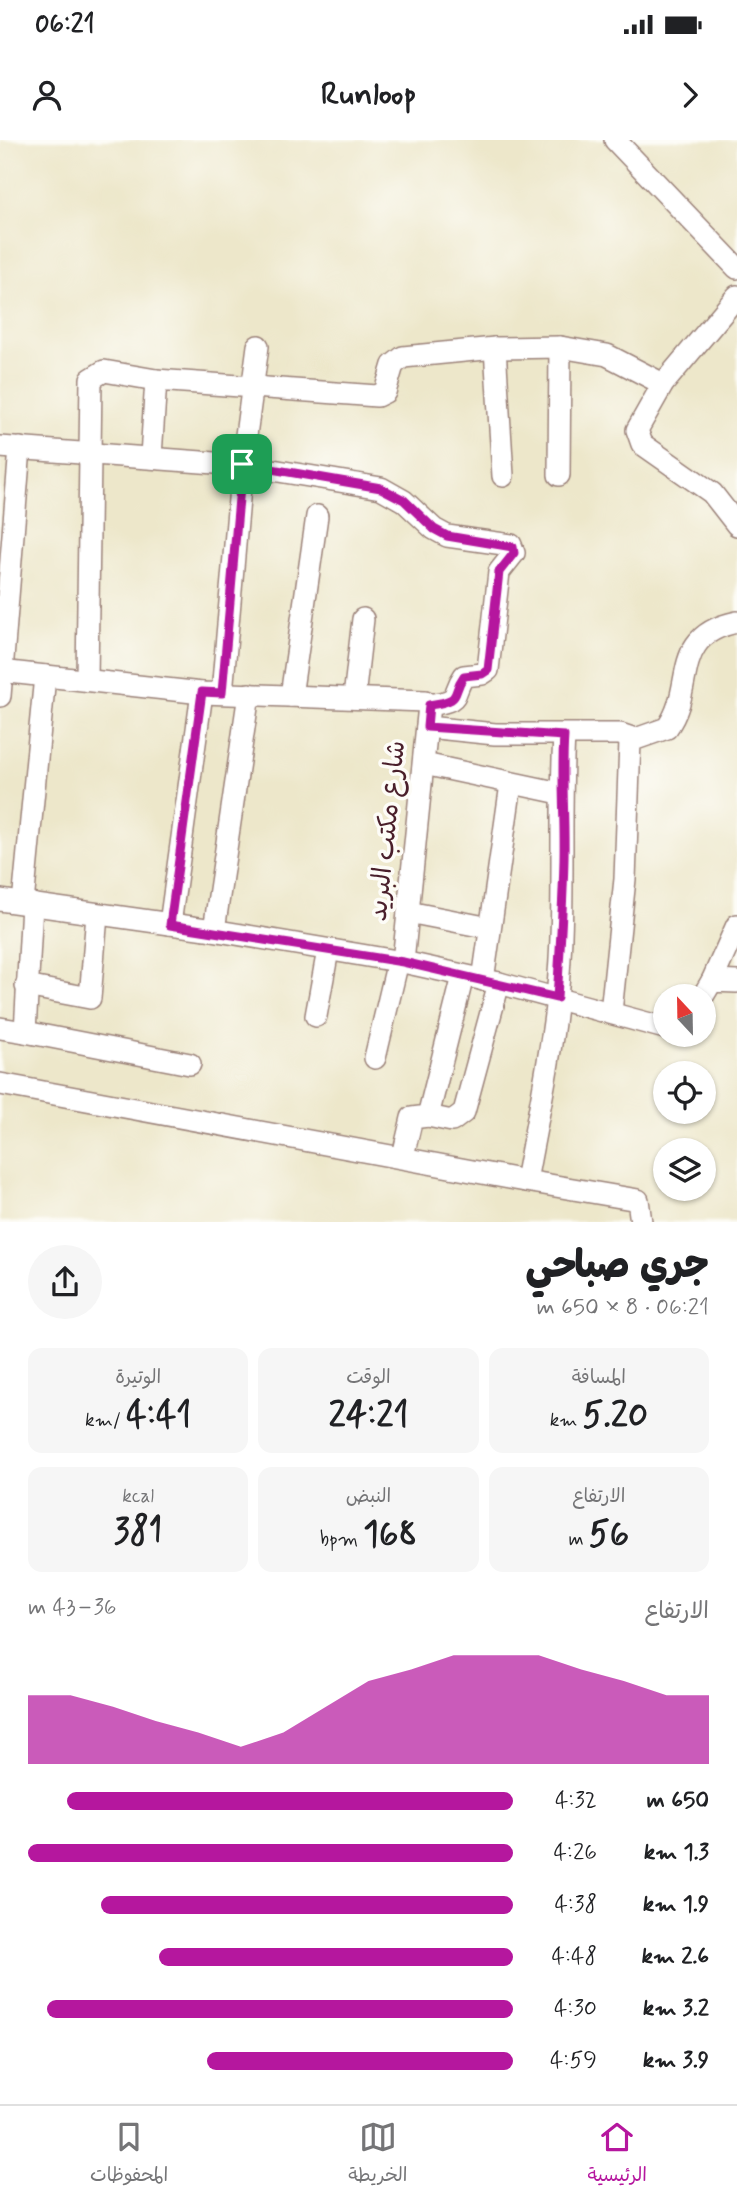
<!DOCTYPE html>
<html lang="ar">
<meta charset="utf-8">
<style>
:root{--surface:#fff;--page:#f6f6f6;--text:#202124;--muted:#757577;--line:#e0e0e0;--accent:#b5179e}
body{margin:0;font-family:Mynerve,"Playpen Sans Arabic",sans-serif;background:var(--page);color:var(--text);direction:rtl;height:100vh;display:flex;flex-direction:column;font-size:26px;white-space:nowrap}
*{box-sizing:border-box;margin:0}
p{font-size:23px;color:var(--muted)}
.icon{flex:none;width:38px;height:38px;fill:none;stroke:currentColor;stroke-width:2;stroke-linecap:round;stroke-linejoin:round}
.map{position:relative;height:1082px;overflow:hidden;direction:ltr}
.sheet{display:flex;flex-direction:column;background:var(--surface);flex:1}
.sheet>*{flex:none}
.needle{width:46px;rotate:338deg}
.controls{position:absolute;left:653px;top:844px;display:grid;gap:14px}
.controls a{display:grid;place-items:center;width:63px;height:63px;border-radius:50%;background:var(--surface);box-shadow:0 2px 5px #0004;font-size:35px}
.pin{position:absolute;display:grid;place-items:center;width:60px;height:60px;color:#fff;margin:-30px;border-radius:14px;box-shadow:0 4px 10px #0006}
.round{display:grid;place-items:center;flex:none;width:74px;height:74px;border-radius:37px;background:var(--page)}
.summary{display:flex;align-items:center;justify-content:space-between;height:119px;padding:0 28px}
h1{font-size:38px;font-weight:800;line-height:52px}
.stats{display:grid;grid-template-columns:repeat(3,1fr);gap:10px;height:119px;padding:7px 28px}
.stats div{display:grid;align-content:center;border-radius:14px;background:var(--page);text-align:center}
.stats b{font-size:35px;font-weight:800}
.stats small{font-size:19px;font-weight:400}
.stats p{font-size:19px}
.chart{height:196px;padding:14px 28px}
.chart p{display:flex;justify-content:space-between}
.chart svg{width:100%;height:126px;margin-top:7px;fill:var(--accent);opacity:.7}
ul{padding:0 28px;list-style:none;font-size:23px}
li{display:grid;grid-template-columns:112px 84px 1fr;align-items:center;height:52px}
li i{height:18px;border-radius:9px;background:var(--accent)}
.status{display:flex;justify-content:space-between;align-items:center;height:49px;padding:0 35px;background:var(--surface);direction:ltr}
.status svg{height:19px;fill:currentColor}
header{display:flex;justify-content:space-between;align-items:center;height:91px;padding:0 28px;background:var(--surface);font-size:32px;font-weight:800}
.menu{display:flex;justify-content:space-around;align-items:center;height:98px;border-top:2px solid var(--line);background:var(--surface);font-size:19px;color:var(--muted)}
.menu a{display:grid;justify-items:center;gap:4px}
.menu .current{color:var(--accent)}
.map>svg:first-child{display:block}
</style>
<div class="status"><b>06:21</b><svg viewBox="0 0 49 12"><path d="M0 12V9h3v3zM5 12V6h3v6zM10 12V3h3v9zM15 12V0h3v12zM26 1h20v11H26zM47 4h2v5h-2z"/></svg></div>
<header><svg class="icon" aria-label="forward" viewBox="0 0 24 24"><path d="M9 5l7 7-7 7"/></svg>Runloop<svg class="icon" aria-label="person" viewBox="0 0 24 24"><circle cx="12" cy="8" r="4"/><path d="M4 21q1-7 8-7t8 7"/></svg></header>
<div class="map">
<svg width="737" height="1082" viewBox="0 0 737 1082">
<rect width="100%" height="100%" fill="#fdfcf7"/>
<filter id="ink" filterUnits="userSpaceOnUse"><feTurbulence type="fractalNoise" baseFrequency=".0143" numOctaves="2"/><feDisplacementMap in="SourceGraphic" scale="14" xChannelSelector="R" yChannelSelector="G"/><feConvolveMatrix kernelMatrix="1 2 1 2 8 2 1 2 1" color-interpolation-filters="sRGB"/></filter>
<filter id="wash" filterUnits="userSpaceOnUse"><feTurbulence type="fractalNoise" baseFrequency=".00686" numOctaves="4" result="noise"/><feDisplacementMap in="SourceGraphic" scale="28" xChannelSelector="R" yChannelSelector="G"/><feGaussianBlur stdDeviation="1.57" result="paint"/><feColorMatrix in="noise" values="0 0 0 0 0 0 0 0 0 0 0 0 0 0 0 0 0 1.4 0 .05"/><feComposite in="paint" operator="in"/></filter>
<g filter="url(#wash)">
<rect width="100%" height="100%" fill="#ede7ca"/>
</g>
<g filter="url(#ink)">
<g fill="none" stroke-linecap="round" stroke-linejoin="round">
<defs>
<g id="minor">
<path d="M615,0l122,128"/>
<path d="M737,156l-74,88 -26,46 5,14 70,49 25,32"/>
<path d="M560,207l47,8 56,29"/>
<path d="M495,208l8,128"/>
<path d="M0,307l242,18 139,23 23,13 30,28 13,7 64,9 3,8 -15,19 -11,98 -6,4 -18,2c-14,20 0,24 -35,29"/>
<path d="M151,316l5,-76 221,16 8,-4 8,-27 10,-8 92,-9 65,-1 -1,128"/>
<path d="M0,531l202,22 223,8 4,4"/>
<path d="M87,540l4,-301 13,-8 52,9"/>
<path d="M222,553l20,-228 16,-119"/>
<path d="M0,556l20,-248"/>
<path d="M291,556l26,-180"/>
<path d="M354,558l9,-79"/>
<path d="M427,587l68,7h125l12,4"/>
<path d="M424,624l136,29"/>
<path d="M0,760l206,29 197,33 96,21 166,45"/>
<path d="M23,763l22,-227"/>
<path d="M32,764l-7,128 165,32"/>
<path d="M408,772l82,16"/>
<path d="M170,784l32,-231"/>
<path d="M214,790l35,-236"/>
<path d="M403,822l26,-257"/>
<path d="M483,840l28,-196"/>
<path d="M712,841l25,-56"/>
<path d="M26,846l64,12 7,-83"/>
<path d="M703,856l9,-15 25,1"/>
<path d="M611,872l14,-133 5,-138 37,-13c30,-41 1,-92 70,-106"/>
<path d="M316,876l12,-66"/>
<path d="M0,888l25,4"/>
<path d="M375,918l23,-97"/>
<path d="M0,944l526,97 112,19 3,22"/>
<path d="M428,976l35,-140"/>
<path d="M403,1016l9,-38 16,-2 24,5 12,-9 35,-129"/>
<path d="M526,1041c11,-61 25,-123 31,-184 9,-87 2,-174 7,-261"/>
</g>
</defs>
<!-- minor casing -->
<use href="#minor" stroke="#9c837a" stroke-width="24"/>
<!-- minor -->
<use href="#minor" stroke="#fff" stroke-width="21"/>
</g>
</g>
<g fill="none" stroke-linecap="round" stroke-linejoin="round" filter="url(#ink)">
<defs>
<path id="route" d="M242,324l139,24 23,12 30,29 13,7 66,11 1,6 -15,19 -11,98 -6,4 -18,2c-14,19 1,24 -35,29l-2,22 137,9c-3,42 1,81 0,123 -1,46 -4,93 -7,139l-154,-36 -233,-37 32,-233 20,1z"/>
</defs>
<!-- route casing -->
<use href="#route" stroke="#fff" stroke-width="14"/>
<!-- route -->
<use href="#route" stroke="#b5179e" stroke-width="9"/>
</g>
<g text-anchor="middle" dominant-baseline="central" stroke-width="7" stroke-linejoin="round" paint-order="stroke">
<!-- street labels -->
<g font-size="26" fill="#4a1f2b" stroke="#fdfcf7">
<text transform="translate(388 691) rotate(-84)">شارع مكتب البريد</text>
</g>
</g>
</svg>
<div class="controls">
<a><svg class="needle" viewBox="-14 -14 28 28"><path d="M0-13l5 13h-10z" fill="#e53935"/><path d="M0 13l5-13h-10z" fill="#757577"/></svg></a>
<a><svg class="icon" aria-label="locate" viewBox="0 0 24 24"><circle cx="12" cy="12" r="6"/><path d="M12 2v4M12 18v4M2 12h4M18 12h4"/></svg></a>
<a><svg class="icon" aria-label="layers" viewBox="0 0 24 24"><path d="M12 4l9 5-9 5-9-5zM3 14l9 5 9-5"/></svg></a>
</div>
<div class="pin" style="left:242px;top:324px;background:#1e9e55"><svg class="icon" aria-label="arrive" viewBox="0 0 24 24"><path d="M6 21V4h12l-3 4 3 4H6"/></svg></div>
</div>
<section class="sheet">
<div class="summary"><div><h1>جري صباحي</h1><p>06:21 · 8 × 650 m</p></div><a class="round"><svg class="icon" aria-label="share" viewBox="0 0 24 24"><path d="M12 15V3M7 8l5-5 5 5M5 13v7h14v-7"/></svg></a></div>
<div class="stats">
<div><p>المسافة</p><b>5.20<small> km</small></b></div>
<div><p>الوقت</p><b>24:21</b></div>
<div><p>الوتيرة</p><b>4:41<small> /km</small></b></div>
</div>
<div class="stats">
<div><p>الارتفاع</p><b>56<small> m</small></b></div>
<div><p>النبض</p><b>168<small> bpm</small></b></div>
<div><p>kcal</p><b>381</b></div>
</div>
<div class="chart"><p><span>الارتفاع</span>36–43 m</p>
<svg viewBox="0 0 160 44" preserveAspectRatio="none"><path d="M0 44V20L10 20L20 24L30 29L40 33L50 38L60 33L70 24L80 15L90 11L100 6L110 6L120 6L130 11L140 15L150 20L160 20V44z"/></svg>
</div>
<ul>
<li><b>650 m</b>4:32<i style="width:92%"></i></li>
<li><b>1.3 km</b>4:26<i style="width:100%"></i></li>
<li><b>1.9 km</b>4:38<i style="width:85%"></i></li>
<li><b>2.6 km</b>4:48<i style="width:73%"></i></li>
<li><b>3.2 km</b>4:30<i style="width:96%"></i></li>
<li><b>3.9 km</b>4:59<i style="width:63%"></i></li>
</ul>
</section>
<nav class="menu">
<a class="current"><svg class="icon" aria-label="home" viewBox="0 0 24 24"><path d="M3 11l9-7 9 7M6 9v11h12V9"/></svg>الرئيسية</a>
<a><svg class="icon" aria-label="map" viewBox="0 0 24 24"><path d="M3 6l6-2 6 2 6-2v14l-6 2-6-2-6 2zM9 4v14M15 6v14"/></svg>الخريطة</a>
<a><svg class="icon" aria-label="saved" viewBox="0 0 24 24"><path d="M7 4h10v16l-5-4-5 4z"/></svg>المحفوظات</a>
</nav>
